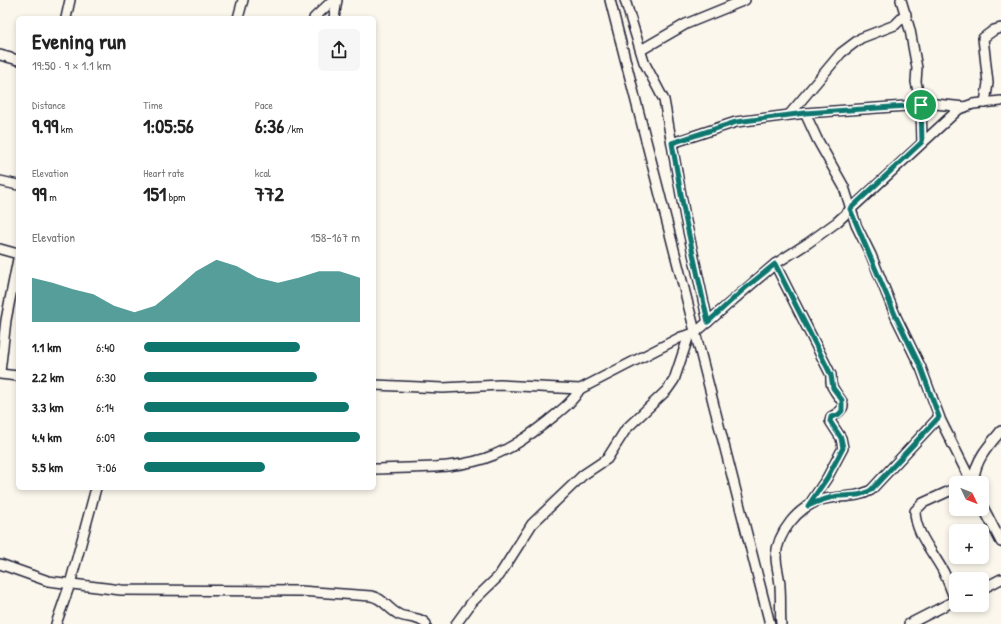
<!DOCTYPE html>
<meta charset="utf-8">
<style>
:root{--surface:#fff;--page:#f6f6f6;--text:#222;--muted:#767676;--accent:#0f766e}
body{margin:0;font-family:"Patrick Hand",sans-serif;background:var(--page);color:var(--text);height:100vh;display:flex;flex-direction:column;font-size:15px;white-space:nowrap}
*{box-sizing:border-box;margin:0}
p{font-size:13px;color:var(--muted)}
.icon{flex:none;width:22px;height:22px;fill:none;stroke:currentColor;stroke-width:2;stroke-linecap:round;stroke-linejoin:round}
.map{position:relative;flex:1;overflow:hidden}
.details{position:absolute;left:16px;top:16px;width:360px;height:474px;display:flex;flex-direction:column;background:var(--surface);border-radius:6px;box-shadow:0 2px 6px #0003}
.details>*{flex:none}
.needle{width:26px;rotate:133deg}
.tools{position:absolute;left:949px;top:476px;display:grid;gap:8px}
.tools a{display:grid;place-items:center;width:40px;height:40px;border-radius:6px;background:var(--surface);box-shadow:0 2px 6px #0003;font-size:20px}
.pin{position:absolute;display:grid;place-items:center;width:34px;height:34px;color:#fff;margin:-17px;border:2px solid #fff;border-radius:50%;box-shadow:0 1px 4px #0007}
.round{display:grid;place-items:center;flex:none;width:42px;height:42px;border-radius:6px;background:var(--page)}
.summary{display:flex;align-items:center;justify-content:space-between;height:68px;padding:0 16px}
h1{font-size:22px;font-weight:700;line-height:30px}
.figures{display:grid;grid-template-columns:repeat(3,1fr);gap:6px;height:68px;padding:4px 16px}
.figures div{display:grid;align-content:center}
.figures b{font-size:20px;font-weight:700}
.figures small{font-size:11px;font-weight:400}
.figures p{font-size:11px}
.chart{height:112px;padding:8px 16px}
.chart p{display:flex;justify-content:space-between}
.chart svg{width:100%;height:72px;margin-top:4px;fill:var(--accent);opacity:.7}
ul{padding:0 16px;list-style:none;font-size:13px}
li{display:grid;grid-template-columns:64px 48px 1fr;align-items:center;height:30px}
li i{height:10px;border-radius:5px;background:var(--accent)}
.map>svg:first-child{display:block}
</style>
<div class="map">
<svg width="1001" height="624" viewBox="0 0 1001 624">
<rect width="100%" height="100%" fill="#fbf7ec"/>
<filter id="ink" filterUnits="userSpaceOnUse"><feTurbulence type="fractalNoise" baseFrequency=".025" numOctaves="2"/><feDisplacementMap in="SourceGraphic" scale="8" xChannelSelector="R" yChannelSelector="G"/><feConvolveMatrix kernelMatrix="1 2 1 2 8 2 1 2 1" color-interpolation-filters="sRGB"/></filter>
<g filter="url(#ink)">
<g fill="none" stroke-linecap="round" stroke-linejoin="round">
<defs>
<g id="street">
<path d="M610,0l160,624"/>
<path d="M625,0l19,62 20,38 21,117 23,105"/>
<path d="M901,0l9,30 7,38 -1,14 5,23 1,37"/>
<path d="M66,18l4,-18"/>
<path d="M238,18l5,-18"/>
<path d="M314,18l19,-18"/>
<path d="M334,18l3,-18"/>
<path d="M641,50l45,-26 59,-24"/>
<path d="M0,55l18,5"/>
<path d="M985,103l3,-20 -5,-45 11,-8 7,-2"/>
<path d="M805,113l12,26 27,48 12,38 15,30 25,62 25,51 20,53 31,62"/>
<path d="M789,115l52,-62 20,-15 34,-13 11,-11"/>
<path d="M672,143l64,-21 69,-9 130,-9 30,3"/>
<path d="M0,181l18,4"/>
<path d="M0,249l18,5"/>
<path d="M775,264l56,111c0,5 -1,9 2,13 8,15 19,17 -2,29l-1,4 11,17 2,10 -16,30 -18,27"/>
<path d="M0,372l6,-52 12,-61"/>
<path d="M0,374l18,2"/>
<path d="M374,385l69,3 57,-3 80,4 101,-52 14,-4 80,-69 33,-21 29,-21 122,-113 14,-5 28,-3"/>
<path d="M374,469c37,-2 86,1 120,-14 20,-8 37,-21 54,-34 12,-10 24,-18 32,-32"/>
<path d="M969,482l5,-4c2,-19 15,-33 27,-47"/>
<path d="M982,505l19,37"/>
<path d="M0,564l48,17 73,9 179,1 71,5c13,2 17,14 29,19 8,3 20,2 26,9"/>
<path d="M982,589l19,-10"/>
<path d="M955,600c-4,-10 -7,-20 -12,-29 -10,-19 -28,-38 -28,-60l8,-8 33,-15"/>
<path d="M56,624l14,-40 26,-96"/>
<path d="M456,624l16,-22 27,-26 33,-52 51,-49 24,-16 19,-30 41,-39 7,-10 15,-45"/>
<path d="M781,624c-1,-12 0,-24 -1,-37 0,-10 -4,-20 -4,-30 1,-24 22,-50 45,-57 17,-5 35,-1 50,-10l68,-73"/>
<path d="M909,624l47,-24"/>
</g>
</defs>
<!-- street casing -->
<use href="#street" stroke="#22223b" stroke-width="12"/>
<!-- street -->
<use href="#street" stroke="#fbf7ec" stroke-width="9"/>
</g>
</g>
<g fill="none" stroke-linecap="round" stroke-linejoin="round" filter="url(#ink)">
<defs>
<path id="route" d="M921,105l1,37 -72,67 46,108 25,51 18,49 -68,73c-11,7 -20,5 -33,6 -11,2 -20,5 -30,10l19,-28 16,-30 -2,-10 -11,-17 1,-4 7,-2 4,-4v-11l-9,-12 -2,-13 -56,-111 -31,25 -36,33 -23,-105 -13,-74 64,-21 69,-9z"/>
</defs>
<!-- route casing -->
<use href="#route" stroke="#fff" stroke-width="8"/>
<!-- route -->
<use href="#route" stroke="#0f766e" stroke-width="5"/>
</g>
</svg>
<div class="tools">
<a><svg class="needle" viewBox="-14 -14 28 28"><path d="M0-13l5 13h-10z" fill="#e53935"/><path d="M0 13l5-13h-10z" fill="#767676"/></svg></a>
<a>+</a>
<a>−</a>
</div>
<div class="pin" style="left:921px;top:105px;background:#1e9e55"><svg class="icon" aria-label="arrive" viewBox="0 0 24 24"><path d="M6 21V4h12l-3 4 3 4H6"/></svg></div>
<section class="details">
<div class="summary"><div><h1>Evening run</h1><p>19:50 · 9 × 1.1 km</p></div><a class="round"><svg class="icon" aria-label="share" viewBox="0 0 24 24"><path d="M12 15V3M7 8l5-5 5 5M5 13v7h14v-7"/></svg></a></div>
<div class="figures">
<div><p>Distance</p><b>9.99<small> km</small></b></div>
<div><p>Time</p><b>1:05:56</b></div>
<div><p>Pace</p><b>6:36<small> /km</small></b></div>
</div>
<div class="figures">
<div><p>Elevation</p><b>99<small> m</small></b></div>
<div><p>Heart rate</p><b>151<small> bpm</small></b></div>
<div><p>kcal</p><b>772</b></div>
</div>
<div class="chart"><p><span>Elevation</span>158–167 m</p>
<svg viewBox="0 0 160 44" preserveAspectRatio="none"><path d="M0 44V17L10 20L20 24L30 27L40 34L50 38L60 34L70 24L80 13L90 6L100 10L110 17L120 20L130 17L140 13L150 13L160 17V44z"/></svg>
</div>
<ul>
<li><b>1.1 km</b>6:40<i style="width:72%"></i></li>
<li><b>2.2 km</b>6:30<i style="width:80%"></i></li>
<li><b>3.3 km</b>6:14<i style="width:95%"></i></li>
<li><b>4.4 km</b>6:09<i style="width:100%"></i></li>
<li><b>5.5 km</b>7:06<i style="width:56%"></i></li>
</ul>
</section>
</div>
